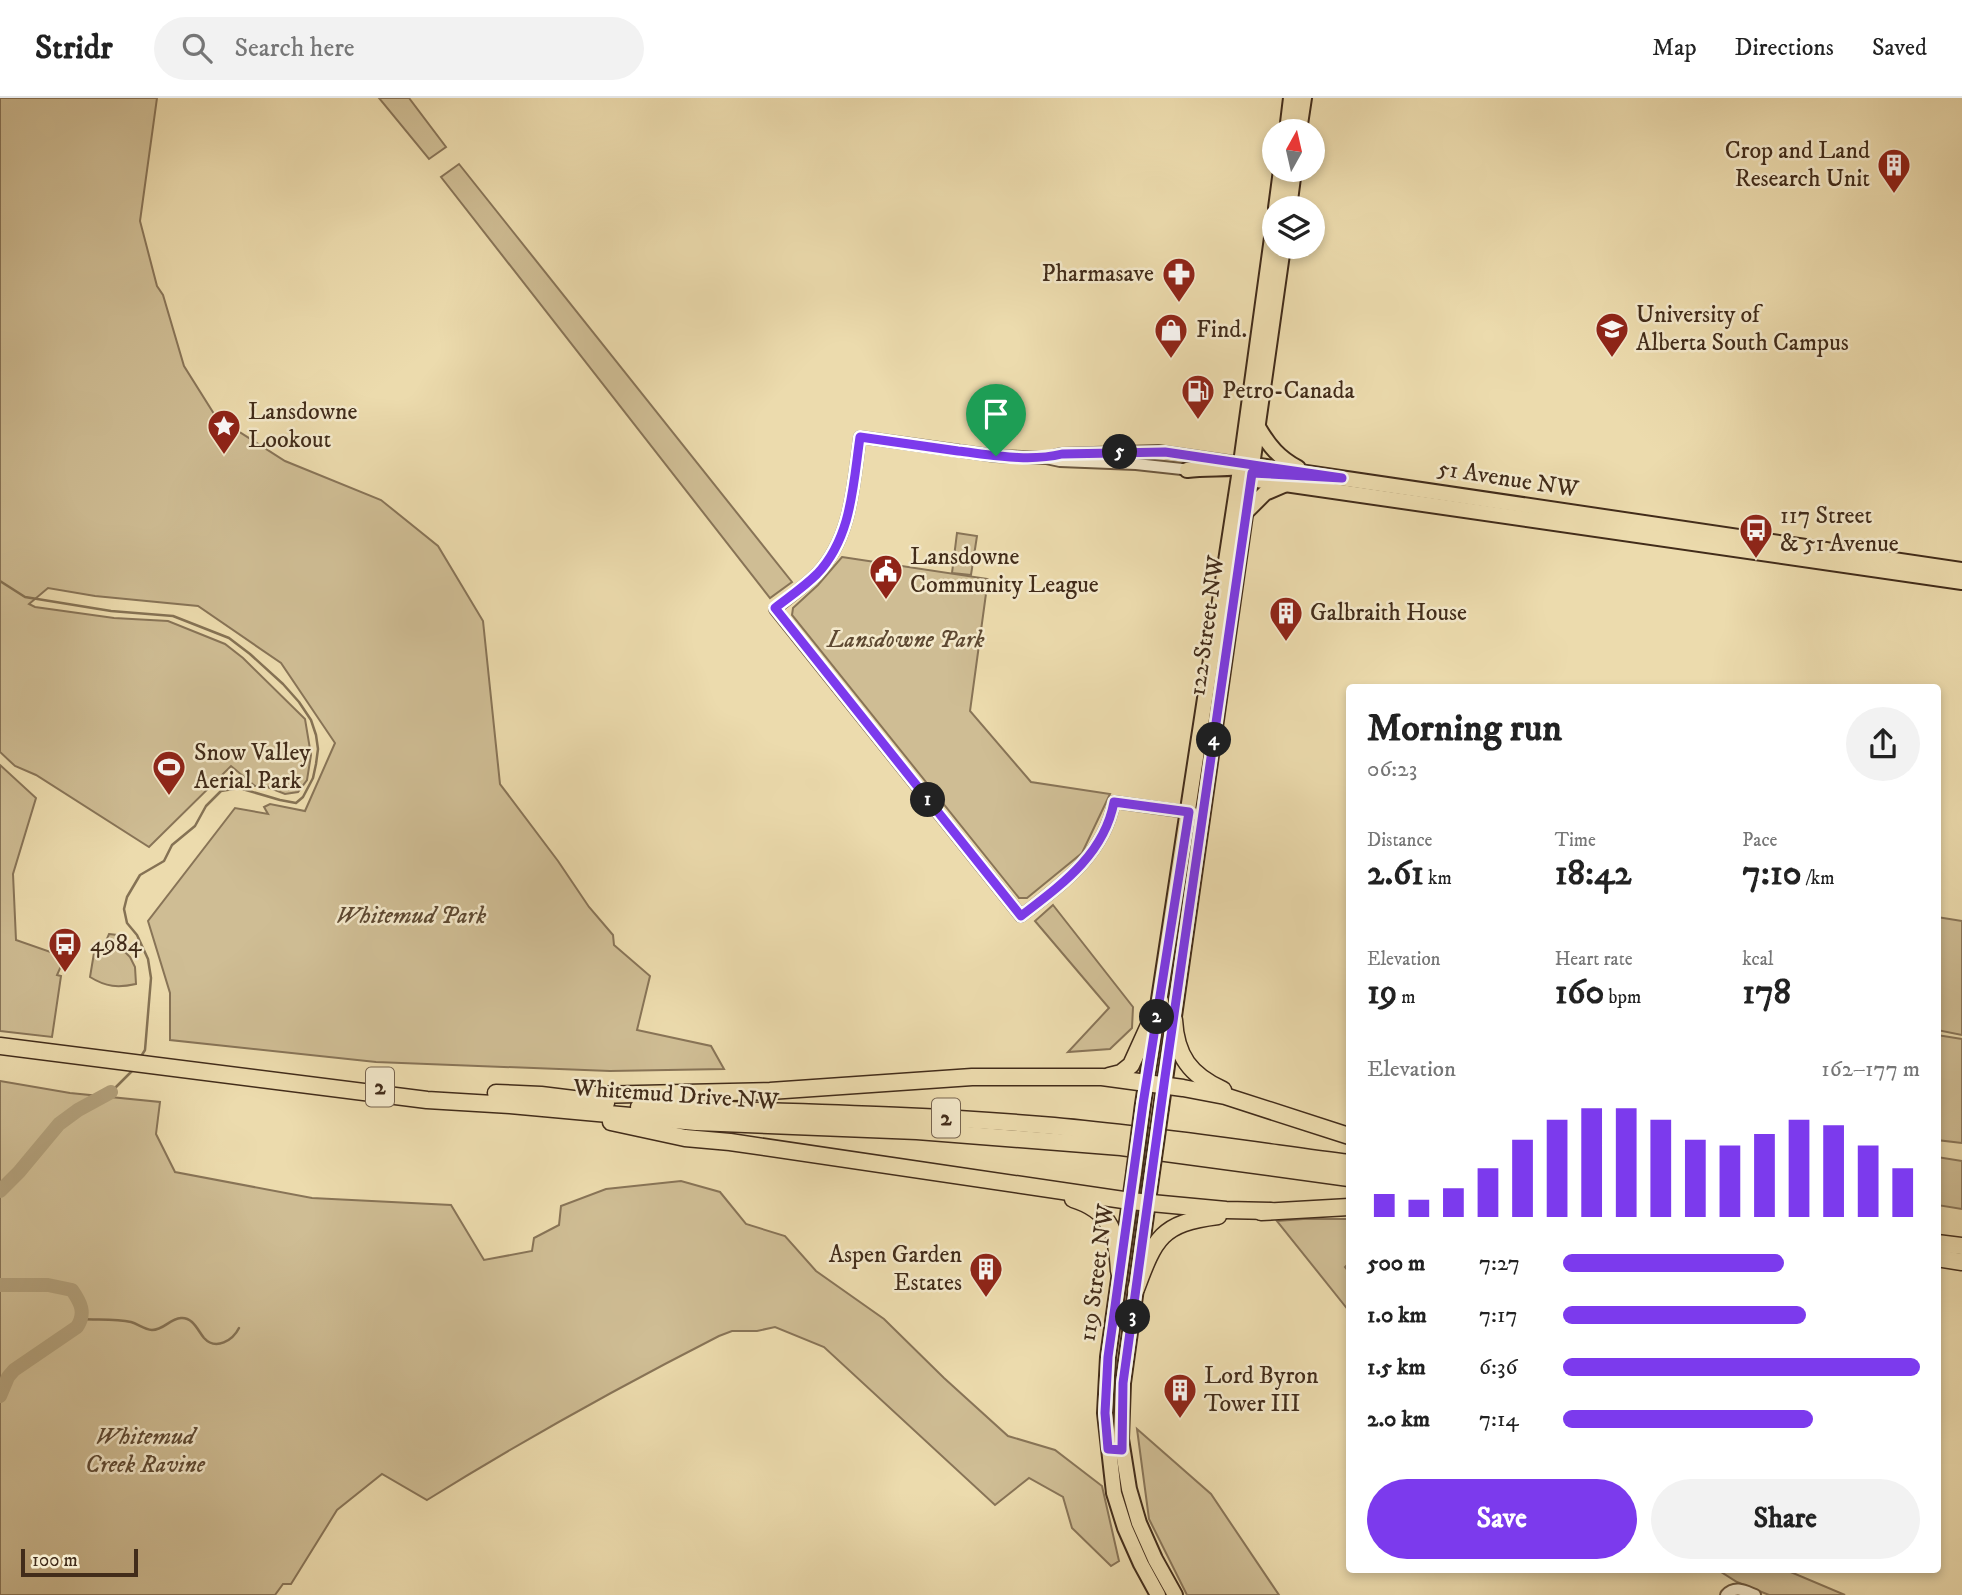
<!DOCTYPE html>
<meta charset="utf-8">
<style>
:root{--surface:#fff;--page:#f2f2f2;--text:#222;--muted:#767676;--line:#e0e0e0;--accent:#7c3aed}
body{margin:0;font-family:"IM FELL DW Pica",serif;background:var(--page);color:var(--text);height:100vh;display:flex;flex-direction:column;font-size:26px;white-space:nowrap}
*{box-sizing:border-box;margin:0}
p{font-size:23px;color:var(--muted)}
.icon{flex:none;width:38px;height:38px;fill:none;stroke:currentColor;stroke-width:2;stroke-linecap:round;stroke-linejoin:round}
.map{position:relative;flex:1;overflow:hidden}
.side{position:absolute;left:1346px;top:586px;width:595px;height:889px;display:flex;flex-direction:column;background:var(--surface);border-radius:7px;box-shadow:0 4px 10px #0003}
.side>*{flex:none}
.needle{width:46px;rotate:8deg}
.tools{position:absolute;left:1262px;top:21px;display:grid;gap:14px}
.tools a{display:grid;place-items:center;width:63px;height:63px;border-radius:50%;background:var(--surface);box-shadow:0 4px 10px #0003;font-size:35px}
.scale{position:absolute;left:21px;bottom:18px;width:117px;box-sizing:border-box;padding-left:7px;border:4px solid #422c1a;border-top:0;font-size:19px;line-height:24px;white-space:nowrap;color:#422c1a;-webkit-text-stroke:5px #f3e8ca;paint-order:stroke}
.pin{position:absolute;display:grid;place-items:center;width:60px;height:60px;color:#fff;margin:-72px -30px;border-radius:50% 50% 50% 0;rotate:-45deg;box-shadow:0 0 7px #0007}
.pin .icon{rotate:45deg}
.km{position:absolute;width:35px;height:35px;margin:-18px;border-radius:50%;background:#222;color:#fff;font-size:19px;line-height:35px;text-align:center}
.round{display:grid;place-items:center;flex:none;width:74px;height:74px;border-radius:37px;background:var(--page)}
.head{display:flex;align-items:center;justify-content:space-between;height:119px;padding:0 21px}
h1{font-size:38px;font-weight:700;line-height:52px}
.metrics{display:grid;grid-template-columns:repeat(3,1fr);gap:10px;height:119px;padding:7px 21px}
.metrics div{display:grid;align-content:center}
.metrics b{font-size:35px;font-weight:700}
.metrics small{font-size:19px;font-weight:400}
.metrics p{font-size:19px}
.chart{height:196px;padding:14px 21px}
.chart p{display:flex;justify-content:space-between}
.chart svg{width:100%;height:126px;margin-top:7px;stroke:var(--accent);stroke-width:6}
.action{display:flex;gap:14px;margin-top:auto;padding:14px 21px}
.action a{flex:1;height:80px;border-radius:42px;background:var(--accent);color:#fff;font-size:28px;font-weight:700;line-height:80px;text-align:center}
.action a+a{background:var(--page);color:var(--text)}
ul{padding:0 21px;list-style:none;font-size:23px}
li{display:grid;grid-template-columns:112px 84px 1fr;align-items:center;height:52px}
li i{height:18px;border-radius:9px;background:var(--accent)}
header{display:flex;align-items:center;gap:42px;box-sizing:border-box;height:98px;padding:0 35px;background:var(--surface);border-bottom:2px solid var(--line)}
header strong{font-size:33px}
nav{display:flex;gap:38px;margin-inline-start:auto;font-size:24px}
.search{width:490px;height:63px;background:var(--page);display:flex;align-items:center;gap:18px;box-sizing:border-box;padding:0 24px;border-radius:38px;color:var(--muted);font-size:26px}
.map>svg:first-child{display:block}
</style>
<header>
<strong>Stridr</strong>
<div class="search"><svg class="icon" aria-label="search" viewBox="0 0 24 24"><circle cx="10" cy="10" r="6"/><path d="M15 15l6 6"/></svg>Search here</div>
<nav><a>Map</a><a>Directions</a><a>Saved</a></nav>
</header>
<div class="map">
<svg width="1962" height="1497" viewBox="0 0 1962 1497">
<rect width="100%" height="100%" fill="#ecdbad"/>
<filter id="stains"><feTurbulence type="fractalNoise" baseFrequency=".00286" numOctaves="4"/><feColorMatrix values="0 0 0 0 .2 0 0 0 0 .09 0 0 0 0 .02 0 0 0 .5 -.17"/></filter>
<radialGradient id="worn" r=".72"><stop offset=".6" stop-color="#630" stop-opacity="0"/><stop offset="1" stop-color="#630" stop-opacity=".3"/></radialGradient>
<!-- green -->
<g fill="#cfbd94" stroke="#887457" stroke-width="2">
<path d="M0,0h157l-17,123 17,65 6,9 21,71 32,51 69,44 96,39 57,46 45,75 17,163 58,77 31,46 24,28 1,10 36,31 -13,54 74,16 13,23 -114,2 -234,-9 -206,-22v-47l-22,-72 87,-113 33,6 -4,-7 6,-3 35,7 30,-68 -54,-80 -83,-57 -103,-10 -47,-8 -19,16 6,3 79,11 54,3 57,23 18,14 62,61 6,36 -4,25 -9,12 -13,2 -20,-8h-10l-24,-20 -82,81 -113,-72 -21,-9 -15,-14z"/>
<path d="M379,0h30l37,49 -17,12z"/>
<path d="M459,66l333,418 -22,16 -329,-421z"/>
<path d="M957,435l20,3 -6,39 -19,-2z"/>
<path d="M842,459l146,22 -18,132 61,71 79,12 -28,59 -55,45h-8l-227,-283 1,-7 25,-23z"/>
<path d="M0,667l36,33 -23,76 3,66 49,17 -8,18 4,1 -9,61 -52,-6z"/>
<path d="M1053,807l80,102 -1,21 -22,21 -42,3 41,-44 -74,-87z"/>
<path d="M1937,819l25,4v114l-25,-5z"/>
<path d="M109,836l8,1 2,11 11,11 5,10 1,17c-18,4 -30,3 -46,-7l4,-24 9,-5z"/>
<path d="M1937,937l25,4v104l-25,-3z"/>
<path d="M0,983l70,12 90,9 -4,32 19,38 137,26 139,7 33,55 48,-9 2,-13 25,-13 2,-19 45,-17 75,-8 39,11 26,32 39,12 31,35 68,48 60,59 64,58 47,14 47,36 17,75 -8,5 -39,-38 -9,-31 -34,-19 -34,27 -171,-158 -49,-20 -18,4h-25l-13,5c-100,51 -197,105 -292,164l-45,-26 -45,36 -46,74h-8l-8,11h-275z"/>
<path d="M1937,1059l25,4v48l-25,-4z"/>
<path d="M1303,1121h46v44l-4,4 4,5v39l-72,-90z"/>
<path d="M1137,1331l74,65 68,101h-92l-38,-76z"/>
<path d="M1718,1472h68l59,25h-76l-32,-13z"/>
</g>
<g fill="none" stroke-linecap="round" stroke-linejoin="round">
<!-- stream -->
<g stroke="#857254" stroke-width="2.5">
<path d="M0,483l25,16 86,14 62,5 56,22 21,16 33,30 16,18 12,18 5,15 2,14 -2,15 -3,14 -10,19 -7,6 -16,-3 -41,-12 -18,3 -15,15 -11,20 -23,19 -8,16 -24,14 -13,22 -3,12 3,14 10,12 11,24 3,19 -6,72 -5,8"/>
<path d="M111,994l23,-23"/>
<path d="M82,1221c16,1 34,0 49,3 7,2 13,7 21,8 12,0 17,-11 29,-12 12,-1 17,13 23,20 12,13 29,2 35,-10"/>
</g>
<!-- river -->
<g stroke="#b2a07b" stroke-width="14">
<path d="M0,1093l19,-19 40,-48 19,-14 33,-18"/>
<path d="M0,1187h48l24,5c9,13 14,23 5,37l-63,43 -6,7 -8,19"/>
</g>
<defs>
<g id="minor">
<path d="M1049,359l12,-3 97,-3 83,12"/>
<path d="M1191,372l-55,-6 -76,-3 -14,-3 -50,-2 -136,-19c-7,48 -8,100 -43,137 -13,13 -28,23 -42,35l246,307c40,-31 83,-61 93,-114l80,11"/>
<path d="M1726,1497c9,-10 19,-4 29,0"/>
</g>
<g id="major">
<path d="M1287,33l4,-33"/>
<path d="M1299,33l5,-33"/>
<path d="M1276,110l5,-38"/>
<path d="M1289,110l5,-38"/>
<path d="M1258,329c11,19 21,31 40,41"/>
<path d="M1246,366l716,106"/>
<path d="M1187,372c20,-3 44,0 61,-4"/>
<path d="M1243,380l719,104"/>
<path d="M1246,414l19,-19 21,-9"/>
<path d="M1143,1006l98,-641 33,-240"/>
<path d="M1161,1010l122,-861"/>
<path d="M1134,1075l-26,184 -3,56 9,80 11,35 16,36 17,31"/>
<path d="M1151,1081l-28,204 -2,56 8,50 10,34 16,36 20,36"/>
</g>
<g id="highway">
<path d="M1174,922c2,36 16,55 49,70"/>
<path d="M0,948l427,54 83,5 186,17 221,9 204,16 228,31"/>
<path d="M1109,978l12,-3 10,-8 29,-64"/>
<path d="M496,995l45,2 65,8"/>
<path d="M592,997l178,-4 202,-14h130l81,11 42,8 124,40"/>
<path d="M639,1009c138,5 277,7 415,19 98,9 197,24 295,37"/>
<path d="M611,1024l74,16 45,4 400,59 96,9 45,1"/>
<path d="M1073,1101c39,12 44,36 46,72"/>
<path d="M1261,1114l88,-5"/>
<path d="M1937,1145l25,3"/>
<path d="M1937,1160l25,4"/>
<path d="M1136,1191c19,-51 25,-66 82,-73"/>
</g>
</defs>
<!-- minor casing -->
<use href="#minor" stroke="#6c583f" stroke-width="14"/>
<!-- major casing -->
<use href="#major" stroke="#422c1a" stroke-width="18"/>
<!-- highway casing -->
<use href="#highway" stroke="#422c1a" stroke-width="19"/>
<!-- minor -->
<use href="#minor" stroke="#f3e8ca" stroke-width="10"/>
<!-- major -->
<use href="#major" stroke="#ecdbad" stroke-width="14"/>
<!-- highway -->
<use href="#highway" stroke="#ecdbad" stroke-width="16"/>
<defs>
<g id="major-bridge">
<path d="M1134,1075l9,-69"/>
<path d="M1151,1081l10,-71"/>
</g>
</defs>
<!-- major-bridge casing -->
<use href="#major-bridge" stroke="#422c1a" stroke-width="18" stroke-linecap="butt"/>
<!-- major-bridge -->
<use href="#major-bridge" stroke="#ecdbad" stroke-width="14"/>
</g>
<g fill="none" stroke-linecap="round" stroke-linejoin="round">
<defs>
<path id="route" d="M860,339c33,5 65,9 98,14 34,4 71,11 104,3l103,-2 177,26 -90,-5 -87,604 -42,306 -1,67 -14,-1 -3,-36 3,-56 35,-253 46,-292 -75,-10c-10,53 -53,83 -93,114l-246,-308c14,-11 29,-21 42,-34 35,-37 36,-89 43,-137z"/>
</defs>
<!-- route casing -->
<use href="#route" stroke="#fff" stroke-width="14"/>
<!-- route -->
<use href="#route" stroke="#7c3aed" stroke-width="9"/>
</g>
<!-- icons -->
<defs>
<symbol id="building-pin" viewBox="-11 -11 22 30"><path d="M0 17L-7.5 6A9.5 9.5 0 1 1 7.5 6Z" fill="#8f2418" stroke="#f3e8ca"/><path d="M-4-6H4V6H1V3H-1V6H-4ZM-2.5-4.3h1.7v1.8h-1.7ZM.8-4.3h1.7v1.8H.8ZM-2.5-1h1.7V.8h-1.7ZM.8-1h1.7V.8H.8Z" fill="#fff"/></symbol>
<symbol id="pharmacy-pin" viewBox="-11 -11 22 30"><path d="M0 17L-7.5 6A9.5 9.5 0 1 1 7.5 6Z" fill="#8f2418" stroke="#f3e8ca"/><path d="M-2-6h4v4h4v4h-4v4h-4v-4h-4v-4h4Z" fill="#fff"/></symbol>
<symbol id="university-pin" viewBox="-11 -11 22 30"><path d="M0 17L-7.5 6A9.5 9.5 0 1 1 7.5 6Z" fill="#8f2418" stroke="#f3e8ca"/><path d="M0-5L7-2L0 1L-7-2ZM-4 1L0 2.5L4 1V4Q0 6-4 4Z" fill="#fff"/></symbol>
<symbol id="shop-pin" viewBox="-11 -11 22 30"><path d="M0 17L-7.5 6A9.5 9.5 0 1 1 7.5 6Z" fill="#8f2418" stroke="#f3e8ca"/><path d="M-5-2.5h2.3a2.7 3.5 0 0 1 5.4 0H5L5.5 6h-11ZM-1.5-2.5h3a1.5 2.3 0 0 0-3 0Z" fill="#fff"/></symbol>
<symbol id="fuel-pin" viewBox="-11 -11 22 30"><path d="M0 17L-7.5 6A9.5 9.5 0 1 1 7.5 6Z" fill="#8f2418" stroke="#f3e8ca"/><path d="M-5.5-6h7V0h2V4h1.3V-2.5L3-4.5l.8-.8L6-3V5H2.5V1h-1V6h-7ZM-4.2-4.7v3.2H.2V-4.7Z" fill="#fff"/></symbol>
<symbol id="sight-pin" viewBox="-11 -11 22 30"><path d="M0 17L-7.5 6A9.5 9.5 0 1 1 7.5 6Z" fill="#8f2418" stroke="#f3e8ca"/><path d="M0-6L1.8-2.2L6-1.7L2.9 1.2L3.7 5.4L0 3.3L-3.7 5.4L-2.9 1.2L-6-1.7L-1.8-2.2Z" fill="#fff"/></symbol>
<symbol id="bus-pin" viewBox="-11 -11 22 30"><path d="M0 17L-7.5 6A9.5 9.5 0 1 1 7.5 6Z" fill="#8f2418" stroke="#f3e8ca"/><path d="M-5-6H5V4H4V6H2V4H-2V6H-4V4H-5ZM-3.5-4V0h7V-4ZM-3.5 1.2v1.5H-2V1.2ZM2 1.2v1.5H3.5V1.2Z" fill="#fff"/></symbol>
<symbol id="civic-pin" viewBox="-11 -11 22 30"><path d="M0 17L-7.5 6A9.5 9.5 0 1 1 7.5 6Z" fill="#8f2418" stroke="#f3e8ca"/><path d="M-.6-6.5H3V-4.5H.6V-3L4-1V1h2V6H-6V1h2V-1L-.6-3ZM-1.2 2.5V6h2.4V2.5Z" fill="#fff"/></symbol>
<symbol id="stadium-pin" viewBox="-11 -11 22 30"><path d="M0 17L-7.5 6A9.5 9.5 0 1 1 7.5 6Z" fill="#8f2418" stroke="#f3e8ca"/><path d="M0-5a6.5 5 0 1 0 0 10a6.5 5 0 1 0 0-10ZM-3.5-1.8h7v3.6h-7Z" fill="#fff"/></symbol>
</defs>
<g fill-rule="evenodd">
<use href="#building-pin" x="1875" y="48" width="38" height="52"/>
<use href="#pharmacy-pin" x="1160" y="157" width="38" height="52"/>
<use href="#university-pin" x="1593" y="212" width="38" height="52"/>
<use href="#shop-pin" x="1152" y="213" width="38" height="52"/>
<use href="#fuel-pin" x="1179" y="274" width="38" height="52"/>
<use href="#sight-pin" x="205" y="309" width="38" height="52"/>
<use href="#bus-pin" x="1737" y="413" width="38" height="52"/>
<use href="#civic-pin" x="867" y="454" width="38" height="52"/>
<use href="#building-pin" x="1267" y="496" width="38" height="52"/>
<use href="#stadium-pin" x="150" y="650" width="38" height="52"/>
<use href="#bus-pin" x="46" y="827" width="38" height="52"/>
<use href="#building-pin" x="967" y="1152" width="38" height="52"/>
<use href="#building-pin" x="1161" y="1273" width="38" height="52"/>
</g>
<g text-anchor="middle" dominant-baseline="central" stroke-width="5" stroke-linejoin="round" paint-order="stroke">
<!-- shield labels -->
<g fill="#f3e8ca" stroke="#77644f" stroke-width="2">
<rect x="366" y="969.5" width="28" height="39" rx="5"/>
<rect x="932" y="1000.5" width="28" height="39" rx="5"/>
</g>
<g font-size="23" font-weight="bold" fill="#422c1a">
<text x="380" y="989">2</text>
<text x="946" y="1020">2</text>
</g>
<!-- poi labels -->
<g font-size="24" fill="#422c1a" stroke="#f3e8ca" text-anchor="start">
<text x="1870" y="53" text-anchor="end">Crop and Land<tspan x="1870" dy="28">Research Unit</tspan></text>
<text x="1154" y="176" text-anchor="end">Pharmasave</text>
<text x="1636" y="217">University of<tspan x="1636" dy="28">Alberta South Campus</tspan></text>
<text x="1196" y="232">Find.</text>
<text x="1222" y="293">Petro-Canada</text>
<text x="248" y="314">Lansdowne<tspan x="248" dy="28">Lookout</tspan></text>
<text x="1780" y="418">117 Street<tspan x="1780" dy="28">&amp; 51 Avenue</tspan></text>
<text x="910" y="459">Lansdowne<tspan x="910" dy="28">Community League</tspan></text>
<text x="1310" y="515">Galbraith House</text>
<text x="194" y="655">Snow Valley<tspan x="194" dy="28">Aerial Park</tspan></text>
<text x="90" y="846">4984</text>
<text x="962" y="1157" text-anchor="end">Aspen Garden<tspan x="962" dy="28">Estates</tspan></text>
<text x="1204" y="1278">Lord Byron<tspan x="1204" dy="28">Tower III</tspan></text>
</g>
<!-- street labels -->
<g font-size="24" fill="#422c1a" stroke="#f3e8ca">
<text transform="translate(1508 381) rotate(9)">51 Avenue NW</text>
<text transform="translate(1207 528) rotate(-82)">122 Street NW</text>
<text transform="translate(676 997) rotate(4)">Whitemud Drive NW</text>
<text transform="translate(1097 1175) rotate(-82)">119 Street NW</text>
</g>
<!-- park labels -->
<g font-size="24" font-style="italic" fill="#5e4932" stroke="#f3e8ca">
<text x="906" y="542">Lansdowne Park</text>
<text x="411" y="818">Whitemud Park</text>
<text x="145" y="1339">Whitemud<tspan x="145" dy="28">Creek Ravine</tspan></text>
</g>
</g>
<rect width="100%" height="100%" filter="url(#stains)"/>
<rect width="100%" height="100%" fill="url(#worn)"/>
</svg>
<div class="tools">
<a><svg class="needle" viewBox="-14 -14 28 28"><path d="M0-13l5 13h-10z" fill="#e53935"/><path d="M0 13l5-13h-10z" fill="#767676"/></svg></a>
<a><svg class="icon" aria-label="layers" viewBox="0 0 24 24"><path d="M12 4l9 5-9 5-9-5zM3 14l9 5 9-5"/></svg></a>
</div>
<div class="scale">100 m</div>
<div class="pin" style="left:996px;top:358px;background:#1e9e55"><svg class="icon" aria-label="arrive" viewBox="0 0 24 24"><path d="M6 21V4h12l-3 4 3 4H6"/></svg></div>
<b class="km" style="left:928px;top:702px">1</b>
<b class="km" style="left:1157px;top:919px">2</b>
<b class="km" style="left:1133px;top:1219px">3</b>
<b class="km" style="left:1214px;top:642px">4</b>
<b class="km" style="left:1120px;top:354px">5</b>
<section class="side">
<div class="head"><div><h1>Morning run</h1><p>06:23</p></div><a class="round"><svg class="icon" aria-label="share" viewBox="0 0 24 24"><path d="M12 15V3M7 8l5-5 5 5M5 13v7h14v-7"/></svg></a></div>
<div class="metrics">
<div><p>Distance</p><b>2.61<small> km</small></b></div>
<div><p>Time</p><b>18:42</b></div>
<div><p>Pace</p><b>7:10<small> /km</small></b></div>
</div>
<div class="metrics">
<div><p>Elevation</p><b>19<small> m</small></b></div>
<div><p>Heart rate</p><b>160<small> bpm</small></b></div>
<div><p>kcal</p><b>178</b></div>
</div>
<div class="chart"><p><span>Elevation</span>162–177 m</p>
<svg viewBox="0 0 160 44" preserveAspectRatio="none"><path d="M5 44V36M15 44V38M25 44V34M35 44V27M45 44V17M55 44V10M65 44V6M75 44V6M85 44V10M95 44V17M105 44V19M115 44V15M125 44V10M135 44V12M145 44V19M155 44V27"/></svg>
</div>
<ul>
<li><b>500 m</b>7:27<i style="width:62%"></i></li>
<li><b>1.0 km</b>7:17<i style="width:68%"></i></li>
<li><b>1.5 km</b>6:36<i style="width:100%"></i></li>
<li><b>2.0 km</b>7:14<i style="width:70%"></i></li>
</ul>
<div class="action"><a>Save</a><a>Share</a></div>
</section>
</div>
